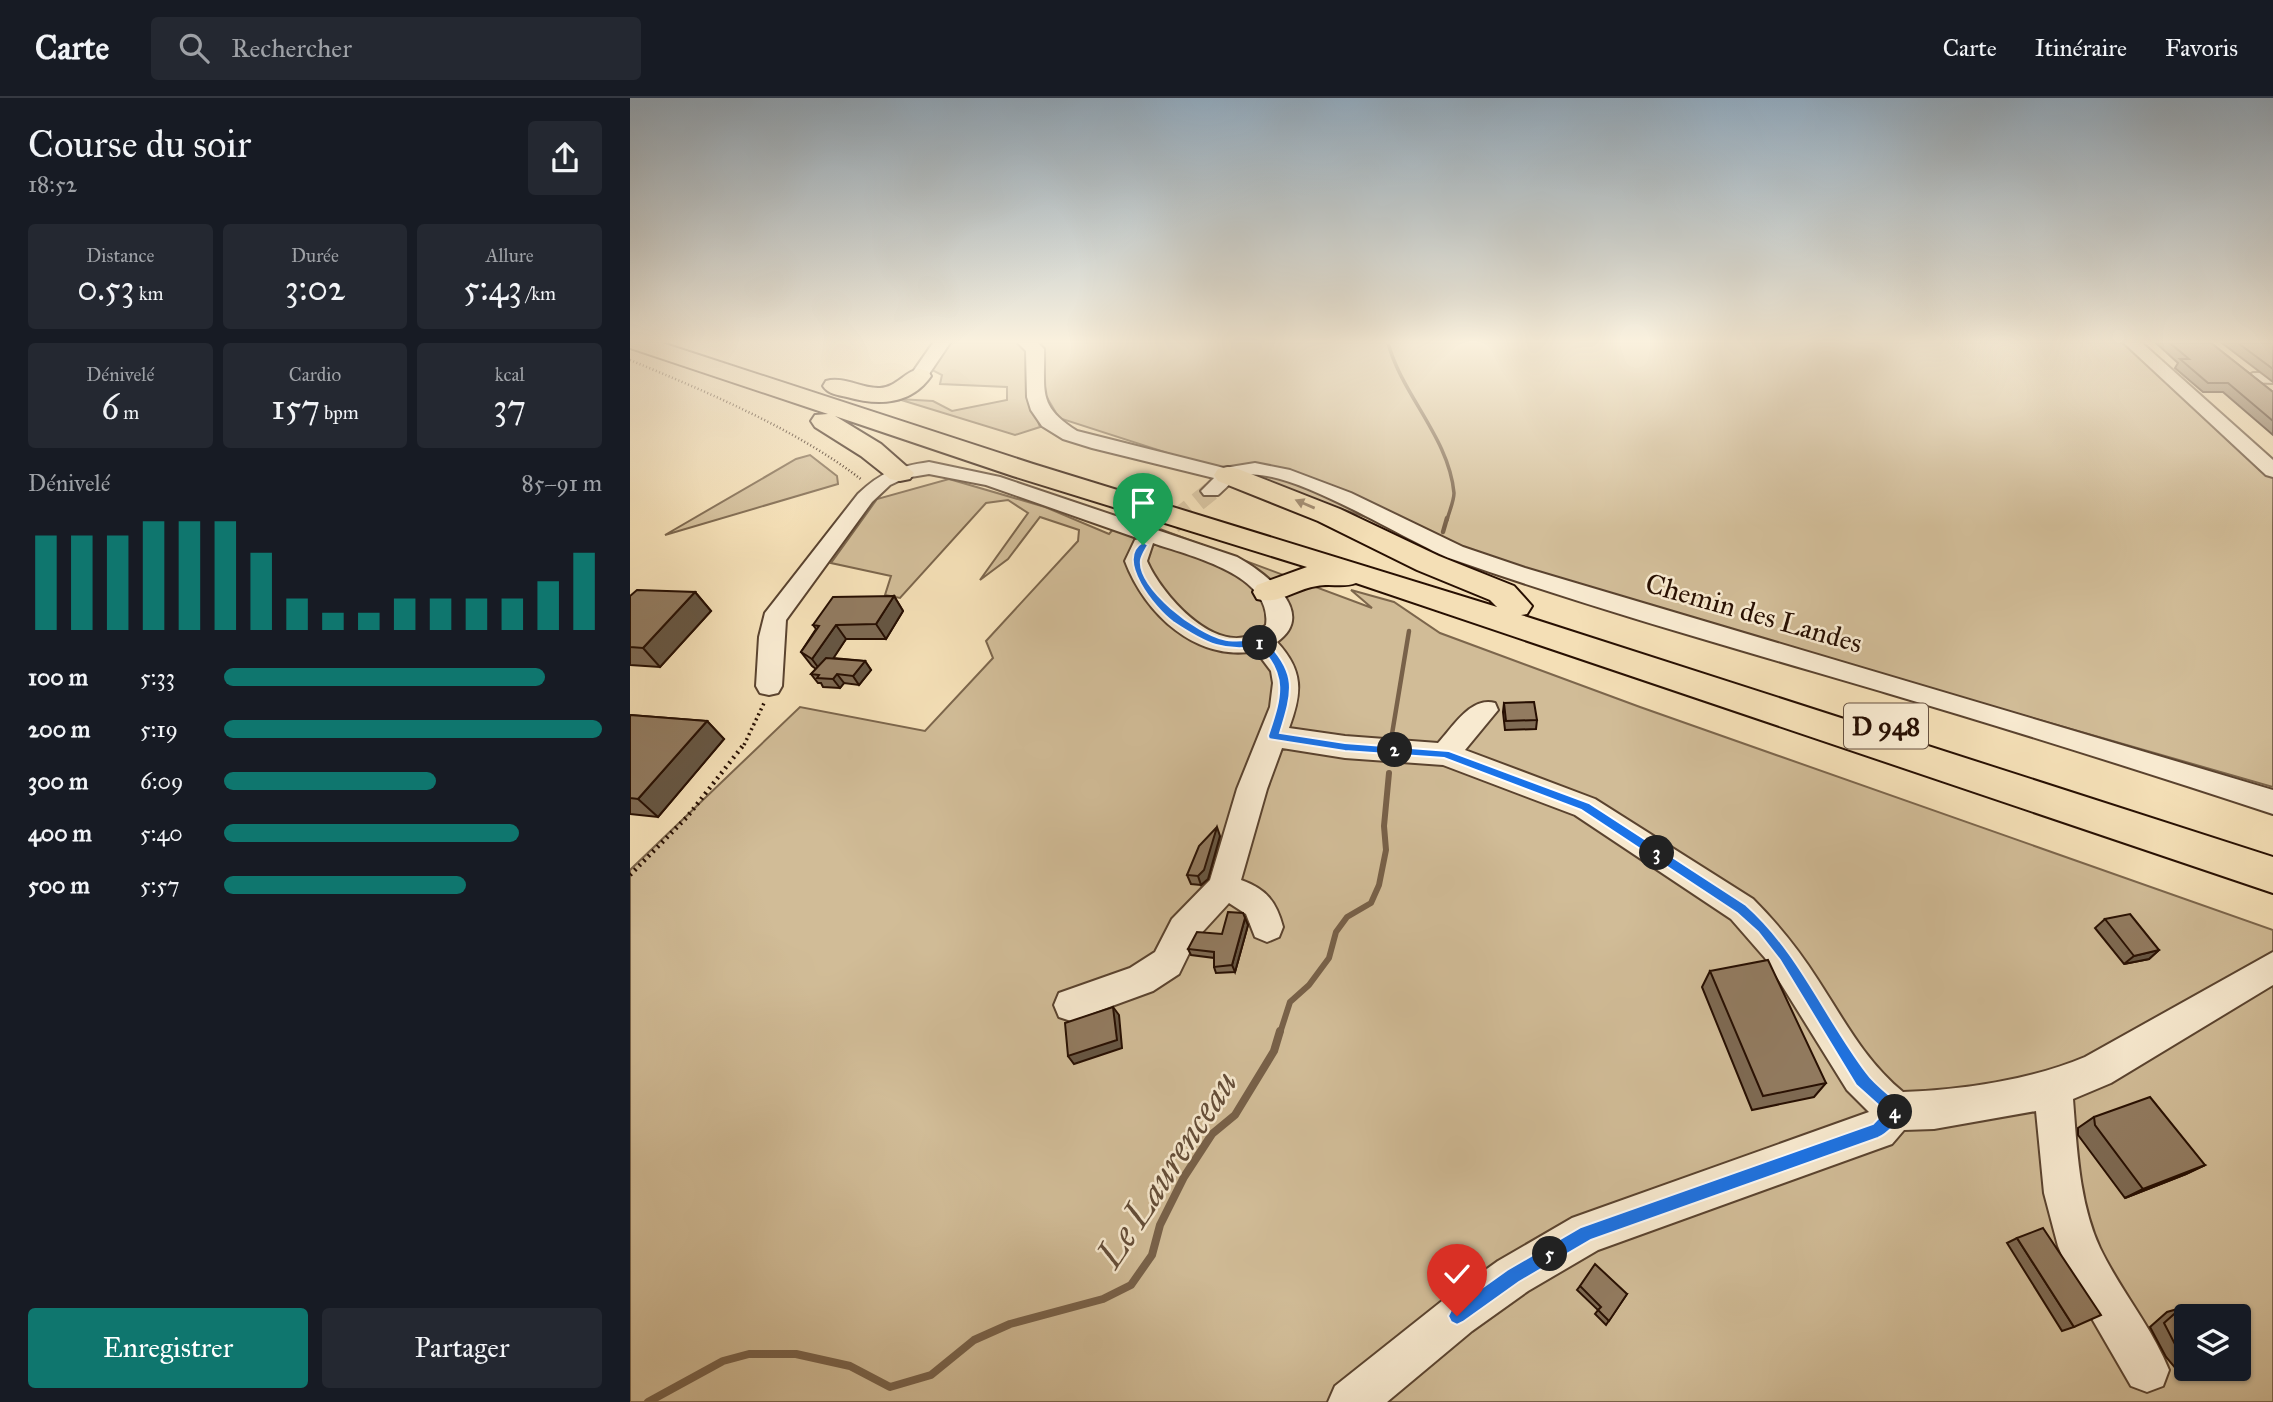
<!DOCTYPE html>
<html lang="fr">
<meta charset="utf-8">
<style>
:root{--surface:#171b24;--page:#242831;--text:#f1f3f6;--muted:#9ea1a6;--line:#363941;--accent:#0f766e}
body{margin:0;font-family:"IM FELL Great Primer",serif;background:var(--page);color:var(--text);height:100vh;display:flex;flex-direction:column;font-size:26px;white-space:nowrap}
*{box-sizing:border-box;margin:0}
p{font-size:23px;color:var(--muted)}
.icon{flex:none;width:38px;height:38px;fill:none;stroke:currentColor;stroke-width:2;stroke-linecap:round;stroke-linejoin:round}
.map{position:relative;flex:1;overflow:hidden}
.side{display:flex;flex-direction:column;background:var(--surface);width:630px}
.side>*{flex:none}
.buttons{position:absolute;left:1544px;top:1206px;display:grid;gap:14px}
.buttons a{display:grid;place-items:center;width:77px;height:77px;border-radius:7px;background:var(--surface);box-shadow:0 2px 5px #0004;font-size:35px}
.pin{position:absolute;display:grid;place-items:center;width:60px;height:60px;color:#fff;margin:-72px -30px;border-radius:50% 50% 50% 0;rotate:-45deg;box-shadow:0 0 7px #0007}
.pin .icon{rotate:45deg}
.km{position:absolute;width:35px;height:35px;margin:-18px;border-radius:50%;background:#222;color:#fff;font-size:19px;line-height:35px;text-align:center}
.round{display:grid;place-items:center;flex:none;width:74px;height:74px;border-radius:7px;background:var(--page)}
.headline{display:flex;align-items:center;justify-content:space-between;height:119px;padding:0 28px}
h1{font-size:38px;font-weight:600;line-height:52px}
.figures{display:grid;grid-template-columns:repeat(3,1fr);gap:10px;height:119px;padding:7px 28px}
.figures div{display:grid;align-content:center;border-radius:7px;background:var(--page);text-align:center}
.figures b{font-size:35px;font-weight:600}
.figures small{font-size:19px;font-weight:400}
.figures p{font-size:19px}
.chart{height:196px;padding:14px 28px}
.chart p{display:flex;justify-content:space-between}
.chart svg{width:100%;height:126px;margin-top:7px;stroke:var(--accent);stroke-width:6}
.button{display:flex;gap:14px;margin-top:auto;padding:14px 28px}
.button a{flex:1;height:80px;border-radius:7px;background:var(--accent);color:#fff;font-size:28px;font-weight:600;line-height:80px;text-align:center}
.button a+a{background:var(--page);color:var(--text)}
ul{padding:0 28px;list-style:none;font-size:23px}
li{display:grid;grid-template-columns:112px 84px 1fr;align-items:center;height:52px}
li i{height:18px;border-radius:9px;background:var(--accent)}
header{display:flex;align-items:center;gap:42px;box-sizing:border-box;height:98px;padding:0 35px;background:var(--surface);border-bottom:2px solid var(--line)}
header strong{font-size:33px}
nav{display:flex;gap:38px;margin-inline-start:auto;font-size:24px}
.search{width:490px;height:63px;background:var(--page);display:flex;align-items:center;gap:18px;box-sizing:border-box;padding:0 24px;border-radius:7px;color:var(--muted);font-size:26px}
main{display:flex;flex:1;min-height:0}
.map>svg:first-child{display:block}
</style>
<header>
<strong>Carte</strong>
<div class="search"><svg class="icon" aria-label="search" viewBox="0 0 24 24"><circle cx="10" cy="10" r="6"/><path d="M15 15l6 6"/></svg>Rechercher</div>
<nav><a>Carte</a><a>Itinéraire</a><a>Favoris</a></nav>
</header>
<main>
<section class="side">
<div class="headline"><div><h1>Course du soir</h1><p>18:52</p></div><a class="round"><svg class="icon" aria-label="share" viewBox="0 0 24 24"><path d="M12 15V3M7 8l5-5 5 5M5 13v7h14v-7"/></svg></a></div>
<div class="figures">
<div><p>Distance</p><b>0.53<small> km</small></b></div>
<div><p>Durée</p><b>3:02</b></div>
<div><p>Allure</p><b>5:43<small> /km</small></b></div>
</div>
<div class="figures">
<div><p>Dénivelé</p><b>6<small> m</small></b></div>
<div><p>Cardio</p><b>157<small> bpm</small></b></div>
<div><p>kcal</p><b>37</b></div>
</div>
<div class="chart"><p><span>Dénivelé</span>85–91 m</p>
<svg viewBox="0 0 160 44" preserveAspectRatio="none"><path d="M5 44V11M15 44V11M25 44V11M35 44V6M45 44V6M55 44V6M65 44V17M75 44V33M85 44V38M95 44V38M105 44V33M115 44V33M125 44V33M135 44V33M145 44V27M155 44V17"/></svg>
</div>
<ul>
<li><b>100 m</b>5:33<i style="width:85%"></i></li>
<li><b>200 m</b>5:19<i style="width:100%"></i></li>
<li><b>300 m</b>6:09<i style="width:56%"></i></li>
<li><b>400 m</b>5:40<i style="width:78%"></i></li>
<li><b>500 m</b>5:57<i style="width:64%"></i></li>
</ul>
<div class="button"><a>Enregistrer</a><a>Partager</a></div>
</section>
<div class="map">
<svg width="1643" height="1304" viewBox="0 0 1643 1304">
<rect width="100%" height="100%" fill="#f4dfb6"/>
<filter id="stains"><feTurbulence type="fractalNoise" baseFrequency=".00286" numOctaves="4"/><feColorMatrix values="0 0 0 0 .2 0 0 0 0 .09 0 0 0 0 .02 0 0 0 .5 -.17"/></filter>
<radialGradient id="worn" r=".72"><stop offset=".6" stop-color="#630" stop-opacity="0"/><stop offset="1" stop-color="#630" stop-opacity=".3"/></radialGradient>
<!-- green -->
<g fill="#d1bc97" stroke="#7c664c" stroke-width="2" fill-rule="evenodd">
<path d="M321,245h1186l136,129v315l-631,-181 -583,-188 -30,-51 -2,24 13,36 -25,8 -117,-36 35,2 19,10 55,-11v-13l-67,-3 2,-9 -10,-5z"/>
<path d="M180,357l27,21 1,8 -173,51 131,-76z"/>
<path d="M319,381l96,28 64,27 16,-18 247,92 -21,-18 43,12 46,31 200,74 633,223v472h-1643v-532l170,-163 125,24 68,-73 -7,-17 92,-100 1,-11 -39,-13 -32,42 -28,21 48,-67 -20,-13 -22,3 -86,95 -15,-3 6,-19 -60,-13 46,-64zM1556,1218h52v52h-52z"/>
</g>
<g fill="none" stroke-linecap="round" stroke-linejoin="round">
<!-- stream-far3 -->
<path stroke="#786149" stroke-width="3.5" d="M758,245c14,52 61,95 66,150 0,8 -5,19 -7,27"/>
<!-- stream-far2 -->
<g stroke="#786149" stroke-width="4.5">
<path d="M813,434l4,-14"/>
<path d="M762,636l17,-103"/>
</g>
<!-- stream-far1 -->
<path stroke="#786149" stroke-width="6" d="M650,935l10,-31 19,-17 20,-27 7,-26 11,-15 24,-14 8,-18 7,-35 -2,-24 5,-53"/>
<!-- stream -->
<path stroke="#786149" stroke-width="8" d="M18,1304l75,-41 26,-7h47l54,12 40,21 41,-12 43,-35 36,-16 93,-25 28,-14 21,-30 8,-30 24,-48 28,-43 23,-19 39,-64 6,-20"/>
<!-- minor-tunnel-far1 -->
<path stroke="#d5c09b" stroke-width="19" stroke-dasharray="19 10" stroke-linecap="butt" d="M545,422l36,-29"/>
<!-- minor-tunnel -->
<path stroke="#d5c09b" stroke-width="24" stroke-dasharray="24 12" stroke-linecap="butt" d="M513,447l34,-27"/>
<defs>
<g id="minor">
<path d="M303,245h17l-25,37h-12l-3,-4z"/>
<path d="M388,245h20l6,6c1,43 -7,57 33,82l147,37 31,-5 35,7 61,23 112,54 62,21 748,222v24c-128,-42 -257,-83 -386,-121 -146,-43 -292,-84 -435,-134 -44,-16 -172,-100 -213,-82 -6,3 -15,13 -21,18h-14l-3,-4 13,-13 -122,-30 -29,-9 -21,-13 -11,-16 -4,-13 -1,-46z"/>
<path d="M1494,245h18l131,117v17l-7,-2z"/>
<path d="M1623,275h20v10l-26,-1 -3,-4z"/>
<path d="M299,364l71,15 237,80c27,15 82,55 40,85 27,29 25,51 12,86l56,8 93,7c15,-16 33,-47 57,-40l3,7 -33,40 130,49 158,100c25,25 46,51 65,81 26,40 47,81 85,112 58,-2 128,-12 182,-35l188,-105v33l-162,98 -38,16c4,50 6,103 27,149 20,42 52,79 69,122l-6,16 -16,6 -16,-6 -51,-88 -22,-52 -14,-53 -8,-82 -102,18 -30,1 -12,14 -14,5 -280,101 -70,41 -56,40 -85,71h-59l7,-16 107,-85 56,-40 74,-43 297,-106 -22,-22 -82,-132 -34,-39 -156,-104 -132,-50 -98,-7 -63,-10 -15,41 -26,91c25,9 35,21 42,47l-4,10 -12,5 -12,-5 -9,-23 -17,-11 -33,36 -17,35 -26,17 -82,30 -12,-4 -5,-12 5,-12 71,-25 25,-16 17,-33 38,-39 27,-91 33,-82 3,-24 -2,-12 -15,-20c-60,11 -111,-37 -131,-90l10,-21 5,-1 -154,-54 -57,-11 -24,4 -15,7 -18,17 -86,118 -4,66 -4,7 -9,2 -9,-2 -4,-7 3,-49 6,-24 93,-119c24,-23 39,-27 71,-32zM523,445c36,13 120,31 113,82 -4,3 -9,8 -14,10 -41,17 -91,-42 -105,-74z"/>
</g>
<g id="highway">
<path d="M0,245h32l371,121 464,143 -7,-7 -73,-30 -99,-49 -100,-40 -4,-6 4,-6 10,-2 10,2 102,40 99,47 75,30 18,20 -5,8 -6,1 752,242v36l-917,-310c-13,5 -25,0 -39,3 -22,3 -37,19 -60,13l-4,-7 4,-7 50,-18 -294,-91 -178,-60 46,28 33,29 -4,6 -10,2 -10,-2 -29,-23 -46,-29 -4,-6 4,-6 13,-1 -198,-66z"/>
<path d="M289,271l9,2 3,5c-20,29 -53,30 -84,21 -9,-2 -19,-3 -24,-11l3,-5c18,-5 36,8 54,7 17,-1 24,-16 39,-19z"/>
</g>
</defs>
<!-- minor casing -->
<use href="#minor" stroke="#5a432f" stroke-width="4"/>
<!-- highway casing -->
<use href="#highway" stroke="#270f02" stroke-width="4"/>
<!-- path-far2 -->
<path stroke="#270f02" stroke-width="2.5" stroke-dasharray="1 2.5" stroke-linecap="butt" d="M0,262c77,32 166,69 232,120"/>
<!-- path-far1 -->
<path stroke="#270f02" stroke-width="3.5" stroke-dasharray="2 3.5" stroke-linecap="butt" d="M114,647l21,-44"/>
<!-- path -->
<path stroke="#270f02" stroke-width="4.5" stroke-dasharray="2 4.5" stroke-linecap="butt" d="M0,777l57,-58 58,-74"/>
<!-- minor -->
<use href="#minor" fill="#f8ead0" fill-rule="evenodd"/>
<!-- highway -->
<use href="#highway" fill="#f4dfb6" fill-rule="evenodd"/>
</g>
<!-- wall -->
<g fill="#7e6a53" stroke="#270f02" stroke-width="2">
<path d="M1526,245h55l62,49v43l-50,-43h-20l-28,-24 3,-5z"/>
<path d="M1592,245h51v39z"/>
<path d="M65,494l16,19 -51,56 -30,-2v-69z"/>
<path d="M264,498l9,15 -17,28h-40l-13,19 32,3 6,9 -12,15 -15,-2 -4,5 -17,-1 -2,-4h-3l-7,-9 5,-5 -4,-3 -11,-14 15,-23 -3,-4z"/>
<path d="M874,605l33,17 -1,9 -31,1 -2,-18z"/>
<path d="M0,617l77,6 17,18 -66,78 -28,-3z"/>
<path d="M590,738l-12,43 -7,6 -10,-1 -4,-9z"/>
<path d="M1475,821l54,31 -10,9 -25,5 -29,-36z"/>
<path d="M618,827l-13,47 -19,1 -2,-6v-9l-23,-3 -3,-6 34,-15z"/>
<path d="M1080,873l116,112 -12,14 -62,13 -50,-123z"/>
<path d="M1464,1019l111,48 -19,9 -61,24 -47,-63v-7z"/>
<path d="M1387,1140l57,89 -12,4 -55,-88z"/>
<path d="M950,1188l47,8 -21,31 -11,-11 3,-4 -21,-20z"/>
<path d="M1551,1210l5,8v52h16l-5,5 -15,3 -16,-19 -16,-30 17,-15z"/>
</g>
<!-- shaded-wall -->
<g fill="#665643" stroke="#270f02" stroke-width="2">
<path d="M65,494l16,19 -51,56 -17,-19z"/>
<path d="M264,498l9,15 -17,28 -10,-15z"/>
<path d="M206,527l10,14 -23,35 -11,-15z"/>
<path d="M235,563l6,9 -12,15 -6,-9z"/>
<path d="M207,576l7,9 -4,5 -7,-9z"/>
<path d="M77,623l17,18 -66,78 -20,-18z"/>
<path d="M587,729l3,9 -12,43 -7,6 -3,-9z"/>
<path d="M615,820l3,7 -13,47 -3,-7z"/>
<path d="M1529,852l-10,9 -25,5 10,-8z"/>
<path d="M483,909l6,8 3,33 -48,16 -6,-8z"/>
<path d="M1575,1067l-19,9 -61,24 18,-9z"/>
</g>
<!-- building -->
<g fill="#927b60" stroke="#270f02" stroke-width="2">
<path d="M1540,245h41l62,49v29l-45,-38h-20l-28,-24h9z"/>
<path d="M1608,245h35v26z"/>
<path d="M7,492l58,2 -52,56 -13,-1v-51z"/>
<path d="M264,498l-18,28 -40,1 -24,34 -11,-7 18,-26 -6,-1 20,-28z"/>
<path d="M196,560l39,3 -12,15 -16,-2 -4,5 -16,-1 2,-3 -8,-1z"/>
<path d="M904,604l3,18 -31,1 -2,-18z"/>
<path d="M0,617l77,6 -69,78 -8,-1z"/>
<path d="M587,729l-13,43 -6,6 -11,-1 12,-29z"/>
<path d="M598,814l15,1 2,5 -13,47 -18,2v-15l-26,-3 9,-17 25,2z"/>
<path d="M1500,816l29,36 -25,6 -29,-37z"/>
<path d="M1138,862l58,123 -63,13 -53,-125z"/>
<path d="M483,909l4,33 -49,16 -3,-33z"/>
<path d="M1520,999l55,68 -62,24 -48,-64 -1,-8z"/>
<path d="M1413,1130l58,87 -27,12 -57,-89z"/>
<path d="M965,1166l32,30 -18,27 -11,-11 3,-3 -21,-21z"/>
<path d="M1551,1210l7,8h-2v44l-6,-6 -16,-31z"/>
<path d="M1563,1270h9l-5,5z"/>
</g>
<!-- one-way arrows -->
<defs><path id="oneway-solid" d="M-6-.8H1V-3.2L6.5 0L1 3.2V.8H-6Z" transform="scale(1.75)"/></defs>
<use fill="#988165" href="#oneway-solid" transform="translate(675 406) rotate(-157)"/>
<!-- sky -->
<linearGradient id="sky" x2="0" y2="1"><stop stop-color="#91a9bc"/><stop offset="0.57" stop-color="#faf1de"/><stop offset="1" stop-color="#faf1de" stop-opacity="0"/></linearGradient>
<rect width="1643" height="428" fill="url(#sky)"/>
<!-- route -->
<path fill="#1a73e8" stroke="#fff" stroke-width="2" d="M513,444l5,3c-2,4 -6,10 -7,15 -4,28 57,74 82,79 14,4 28,-1 42,1 33,33 28,51 15,93l65,10 104,8 140,52 157,102c53,47 78,111 120,167 9,13 24,23 35,33l3,6c-5,10 -16,23 -26,27l-287,102 -72,42 -56,40 -6,3 -6,-3 -3,-6 3,-6 56,-40 74,-43 292,-103 12,-13 -29,-26 -76,-125 -22,-28 -21,-19 -156,-103 -137,-52 -99,-7 -76,-12 -1,-3c12,-37 21,-59 -9,-90 -13,3 -29,3 -43,-1 -13,-4 -31,-15 -43,-23 -18,-13 -59,-63 -30,-80z"/>
<g text-anchor="middle" dominant-baseline="central" stroke-width="5" stroke-linejoin="round" paint-order="stroke">
<!-- shield labels -->
<rect fill="#f8ead0" stroke="#665140" stroke-width="2" x="1214" y="605.5" width="84" height="45" rx="5"/>
<g font-size="26" font-weight="bold" fill="#270f02">
<text x="1256" y="628">D 948</text>
</g>
<!-- street labels -->
<g font-size="28" fill="#270f02" stroke="#f8ead0">
<text transform="translate(1124 515) rotate(16)">Chemin des Landes</text>
</g>
<!-- near-water labels -->
<g font-size="37" font-style="italic" fill="#644d38" stroke="#f8ead0">
<text transform="translate(537 1071) rotate(-57)">Le Laurenceau</text>
</g>
</g>
<rect width="100%" height="100%" filter="url(#stains)"/>
<rect width="100%" height="100%" fill="url(#worn)"/>
</svg>
<div class="buttons">
<a><svg class="icon" aria-label="layers" viewBox="0 0 24 24"><path d="M12 4l9 5-9 5-9-5zM3 14l9 5 9-5"/></svg></a>
</div>
<div class="pin" style="left:513px;top:447px;background:#1e9e55"><svg class="icon" aria-label="arrive" viewBox="0 0 24 24"><path d="M6 21V4h12l-3 4 3 4H6"/></svg></div>
<div class="pin" style="left:827px;top:1218px;background:#d93025"><svg class="icon" aria-label="check" viewBox="0 0 24 24"><path d="M5 12l5 5 9-10"/></svg></div>
<b class="km" style="left:630px;top:545px">1</b>
<b class="km" style="left:765px;top:652px">2</b>
<b class="km" style="left:1027px;top:755px">3</b>
<b class="km" style="left:1265px;top:1014px">4</b>
<b class="km" style="left:920px;top:1156px">5</b>
</div>
</main>
